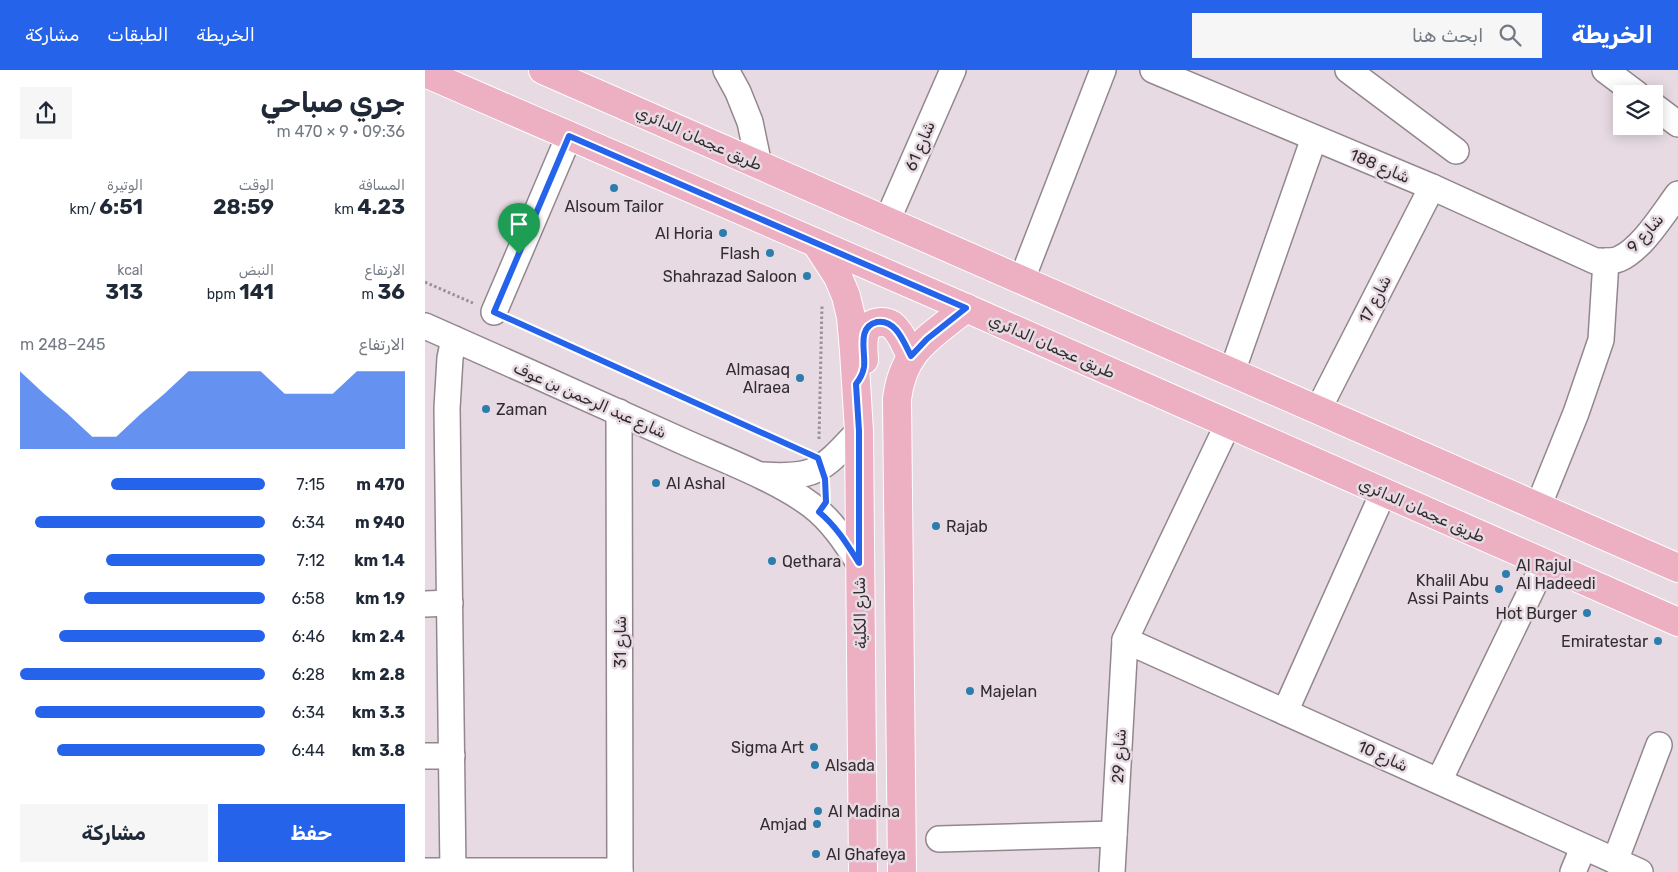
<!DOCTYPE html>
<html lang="ar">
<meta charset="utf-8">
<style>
:root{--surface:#fff;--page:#f6f6f7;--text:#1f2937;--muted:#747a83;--accent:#2563eb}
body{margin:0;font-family:Rubik,"Noto Sans Arabic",sans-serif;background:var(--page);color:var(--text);direction:rtl;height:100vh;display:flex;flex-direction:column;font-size:19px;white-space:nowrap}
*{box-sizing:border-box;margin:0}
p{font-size:16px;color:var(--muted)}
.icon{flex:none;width:28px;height:28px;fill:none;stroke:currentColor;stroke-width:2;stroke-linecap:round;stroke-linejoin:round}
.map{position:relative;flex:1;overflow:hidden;direction:ltr}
.sheet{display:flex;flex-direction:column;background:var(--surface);width:425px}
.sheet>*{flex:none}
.tools{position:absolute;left:1188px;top:15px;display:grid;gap:10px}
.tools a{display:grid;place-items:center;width:50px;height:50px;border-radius:0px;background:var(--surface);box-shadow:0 2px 12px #0003;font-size:25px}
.pin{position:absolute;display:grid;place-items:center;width:42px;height:42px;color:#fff;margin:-51px -21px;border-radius:50% 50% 50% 0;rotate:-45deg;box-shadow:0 0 5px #0007}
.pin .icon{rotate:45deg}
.round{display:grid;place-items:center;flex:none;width:52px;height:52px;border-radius:0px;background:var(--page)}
.head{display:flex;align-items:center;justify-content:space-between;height:85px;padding:0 20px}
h1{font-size:28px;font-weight:700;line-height:38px}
.metrics{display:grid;grid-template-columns:repeat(3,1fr);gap:8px;height:85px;padding:5px 20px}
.metrics div{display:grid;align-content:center}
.metrics b{font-size:21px;font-weight:700}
.metrics small{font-size:14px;font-weight:400}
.metrics p{font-size:14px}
.chart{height:140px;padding:10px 20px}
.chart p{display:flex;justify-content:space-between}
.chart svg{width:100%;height:90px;margin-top:5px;fill:var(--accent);opacity:.7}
.cta{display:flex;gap:10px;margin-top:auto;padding:10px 20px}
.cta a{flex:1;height:58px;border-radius:0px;background:var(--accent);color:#fff;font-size:20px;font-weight:700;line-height:58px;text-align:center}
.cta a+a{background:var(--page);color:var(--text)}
ul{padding:0 20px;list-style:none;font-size:16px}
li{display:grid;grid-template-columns:80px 60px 1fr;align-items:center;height:38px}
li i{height:12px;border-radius:6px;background:var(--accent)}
header{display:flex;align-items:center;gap:30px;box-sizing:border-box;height:70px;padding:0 25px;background:var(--accent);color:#fff}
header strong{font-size:24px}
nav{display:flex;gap:28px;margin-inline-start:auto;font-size:18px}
.search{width:350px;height:45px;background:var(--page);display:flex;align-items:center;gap:12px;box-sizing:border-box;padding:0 18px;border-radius:0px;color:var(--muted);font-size:19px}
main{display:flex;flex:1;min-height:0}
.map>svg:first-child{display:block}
</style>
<header>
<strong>الخريطة</strong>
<div class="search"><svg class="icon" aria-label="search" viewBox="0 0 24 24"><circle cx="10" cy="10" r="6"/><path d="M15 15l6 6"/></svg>ابحث هنا</div>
<nav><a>الخريطة</a><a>الطبقات</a><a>مشاركة</a></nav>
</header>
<main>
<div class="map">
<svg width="1253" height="802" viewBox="0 0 1253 802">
<rect width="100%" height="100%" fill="#e7dae2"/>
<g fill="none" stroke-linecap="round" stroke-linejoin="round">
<defs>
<g id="minor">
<path d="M301,0l12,22 12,30 9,43"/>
<path d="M728,0l279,117 163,74c8,0 17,1 24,-2 23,-10 44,-45 59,-65"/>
<path d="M923,0l108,81"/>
<path d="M1180,0l32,24"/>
<path d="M1229,36l24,18"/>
<path d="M462,151l66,-151"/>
<path d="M597,209l81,-209"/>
<path d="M69,242l75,-176"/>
<path d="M0,256c86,38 171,76 257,115 40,18 94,38 129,64 20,15 34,36 48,58"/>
<path d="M807,302l82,-234"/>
<path d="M893,340l114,-223"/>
<path d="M194,342l1,460"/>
<path d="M338,405c54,4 60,-6 96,-44"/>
<path d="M1113,437l38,-94 25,-73 5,-79"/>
<path d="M0,534l25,-1"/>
<path d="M700,570l515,232"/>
<path d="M860,642l98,-219"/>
<path d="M0,686h27"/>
<path d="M1014,711l105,-217"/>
<path d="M514,769l175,-5"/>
<path d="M1190,791l44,-116"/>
<path d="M0,801h195"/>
<path d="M28,802l-6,-464 3,-50 4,-19"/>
<path d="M687,802l13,-232 103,-216"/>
<path d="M1148,802l10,-24"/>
</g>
<g id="major">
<path d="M118,0l1135,498"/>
<path d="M0,3l541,235 712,314"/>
<path d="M391,173l22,34 8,19 5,21 3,34 5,80 4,441"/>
<path d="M439,290c-1,-15 -4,-37 17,-38 4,0 8,1 11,3 9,7 14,22 19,31"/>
<path d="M477,802l-5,-473c6,-49 33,-62 69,-91"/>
</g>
</defs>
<!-- minor casing -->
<use href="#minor" stroke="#93878e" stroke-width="28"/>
<!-- major casing -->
<use href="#major" stroke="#fff" stroke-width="30"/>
<!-- path -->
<g stroke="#9b9197" stroke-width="3" stroke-dasharray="2.5 2.5" stroke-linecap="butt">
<path d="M0,212l48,21"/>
<path d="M88,251l289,129"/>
<path d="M394,369l3,-134"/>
</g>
<!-- minor -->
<use href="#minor" stroke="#fff" stroke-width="25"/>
<!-- major -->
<use href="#major" stroke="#ecb0c2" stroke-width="28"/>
</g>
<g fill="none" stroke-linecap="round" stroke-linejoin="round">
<defs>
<path id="route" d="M144,66l397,172 -39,31 -16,17c-7,-13 -15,-37 -34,-34 -21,5 -11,30 -13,45 -1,6 -4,12 -8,17l3,47v132c-12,-19 -23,-37 -40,-51l7,-10 -1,-23 -7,-21 -324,-146z"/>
</defs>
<!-- route casing -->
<use href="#route" stroke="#fff" stroke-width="10"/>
<!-- route -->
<use href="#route" stroke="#2563eb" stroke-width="6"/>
</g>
<!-- markers -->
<g fill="#2b7dae" stroke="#e7dae2" stroke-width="2">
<circle cx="189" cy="118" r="5"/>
<circle cx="298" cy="163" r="5"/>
<circle cx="345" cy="183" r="5"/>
<circle cx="382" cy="206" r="5"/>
<circle cx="375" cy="308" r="5"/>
<circle cx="61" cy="339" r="5"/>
<circle cx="231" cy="413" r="5"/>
<circle cx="511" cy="456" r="5"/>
<circle cx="347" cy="491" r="5"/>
<circle cx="1081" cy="504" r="5"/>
<circle cx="1074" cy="519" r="5"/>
<circle cx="1162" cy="543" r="5"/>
<circle cx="1233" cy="571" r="5"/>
<circle cx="545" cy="621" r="5"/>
<circle cx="389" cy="677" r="5"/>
<circle cx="390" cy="695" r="5"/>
<circle cx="393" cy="741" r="5"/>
<circle cx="392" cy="754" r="5"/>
<circle cx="391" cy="784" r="5"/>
</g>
<g text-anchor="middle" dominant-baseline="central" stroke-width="5" stroke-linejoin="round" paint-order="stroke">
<!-- street labels -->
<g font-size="16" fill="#312c2f" stroke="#e7dae2">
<text transform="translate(274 68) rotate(24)">طريق عجمان الدائري</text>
<text transform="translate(495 76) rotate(-67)">شارع 61</text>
<text transform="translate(955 96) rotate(23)">شارع 188</text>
<text transform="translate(1220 163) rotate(-48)">شارع 9</text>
<text transform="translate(950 229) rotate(-63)">شارع 17</text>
<text transform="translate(627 276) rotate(24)">طريق عجمان الدائري</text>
<text transform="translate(165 330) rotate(24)">شارع عبد الرحمن بن عوف</text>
<text transform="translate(997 440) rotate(24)">طريق عجمان الدائري</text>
<text transform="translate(435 543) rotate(-91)">شارع الكلية</text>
<text transform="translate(195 572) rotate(-90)">شارع 31</text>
<text transform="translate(694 686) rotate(-87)">شارع 29</text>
<text transform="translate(958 686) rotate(24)">شارع 10</text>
</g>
<!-- poi labels -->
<g font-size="16" fill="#312c2f" stroke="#e7dae2" text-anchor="end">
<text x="189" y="136" text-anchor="middle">Alsoum Tailor</text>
<text x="288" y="163">Al Horia</text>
<text x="335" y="183">Flash</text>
<text x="372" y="206">Shahrazad Saloon</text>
<text x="365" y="299">Almasaq<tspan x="365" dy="18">Alraea</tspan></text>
<text x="71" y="339" text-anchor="start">Zaman</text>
<text x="241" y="413" text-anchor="start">Al Ashal</text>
<text x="521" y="456" text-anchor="start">Rajab</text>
<text x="357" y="491" text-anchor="start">Qethara</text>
<text x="1091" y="495" text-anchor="start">Al Rajul<tspan x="1091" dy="18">Al Hadeedi</tspan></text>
<text x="1064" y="510">Khalil Abu<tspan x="1064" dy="18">Assi Paints</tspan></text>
<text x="1152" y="543">Hot Burger</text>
<text x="1223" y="571">Emiratestar</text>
<text x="555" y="621" text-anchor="start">Majelan</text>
<text x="379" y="677">Sigma Art</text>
<text x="400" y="695" text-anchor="start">Alsada</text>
<text x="403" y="741" text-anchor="start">Al Madina</text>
<text x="382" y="754">Amjad</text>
<text x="401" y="784" text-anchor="start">Al Ghafeya</text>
</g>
</g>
</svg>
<div class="tools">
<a><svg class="icon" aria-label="layers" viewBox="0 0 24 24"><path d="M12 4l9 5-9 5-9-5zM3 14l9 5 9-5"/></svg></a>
</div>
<div class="pin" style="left:94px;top:184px;background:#1e9e55"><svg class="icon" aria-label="arrive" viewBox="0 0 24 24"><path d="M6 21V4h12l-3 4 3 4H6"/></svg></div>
</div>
<section class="sheet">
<div class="head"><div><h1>جري صباحي</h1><p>09:36 · 9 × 470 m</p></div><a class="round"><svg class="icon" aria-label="share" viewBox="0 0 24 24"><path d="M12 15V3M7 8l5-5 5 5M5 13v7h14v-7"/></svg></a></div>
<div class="metrics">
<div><p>المسافة</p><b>4.23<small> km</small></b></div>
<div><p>الوقت</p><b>28:59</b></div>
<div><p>الوتيرة</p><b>6:51<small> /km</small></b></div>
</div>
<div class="metrics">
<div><p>الارتفاع</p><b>36<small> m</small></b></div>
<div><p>النبض</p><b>141<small> bpm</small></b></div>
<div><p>kcal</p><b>313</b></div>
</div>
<div class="chart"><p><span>الارتفاع</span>245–248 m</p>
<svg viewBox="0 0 160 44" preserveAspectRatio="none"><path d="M0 44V6L10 17L20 27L30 38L40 38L50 27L60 17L70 6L80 6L90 6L100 6L110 17L120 17L130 17L140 6L150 6L160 6V44z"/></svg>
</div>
<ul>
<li><b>470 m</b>7:15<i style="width:63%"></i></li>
<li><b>940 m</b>6:34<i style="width:94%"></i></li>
<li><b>1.4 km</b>7:12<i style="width:65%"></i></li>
<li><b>1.9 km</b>6:58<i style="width:74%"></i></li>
<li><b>2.4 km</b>6:46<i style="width:84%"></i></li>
<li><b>2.8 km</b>6:28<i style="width:100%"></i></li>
<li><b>3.3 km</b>6:34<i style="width:94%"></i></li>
<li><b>3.8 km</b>6:44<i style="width:85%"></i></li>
</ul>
<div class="cta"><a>حفظ</a><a>مشاركة</a></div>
</section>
</main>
